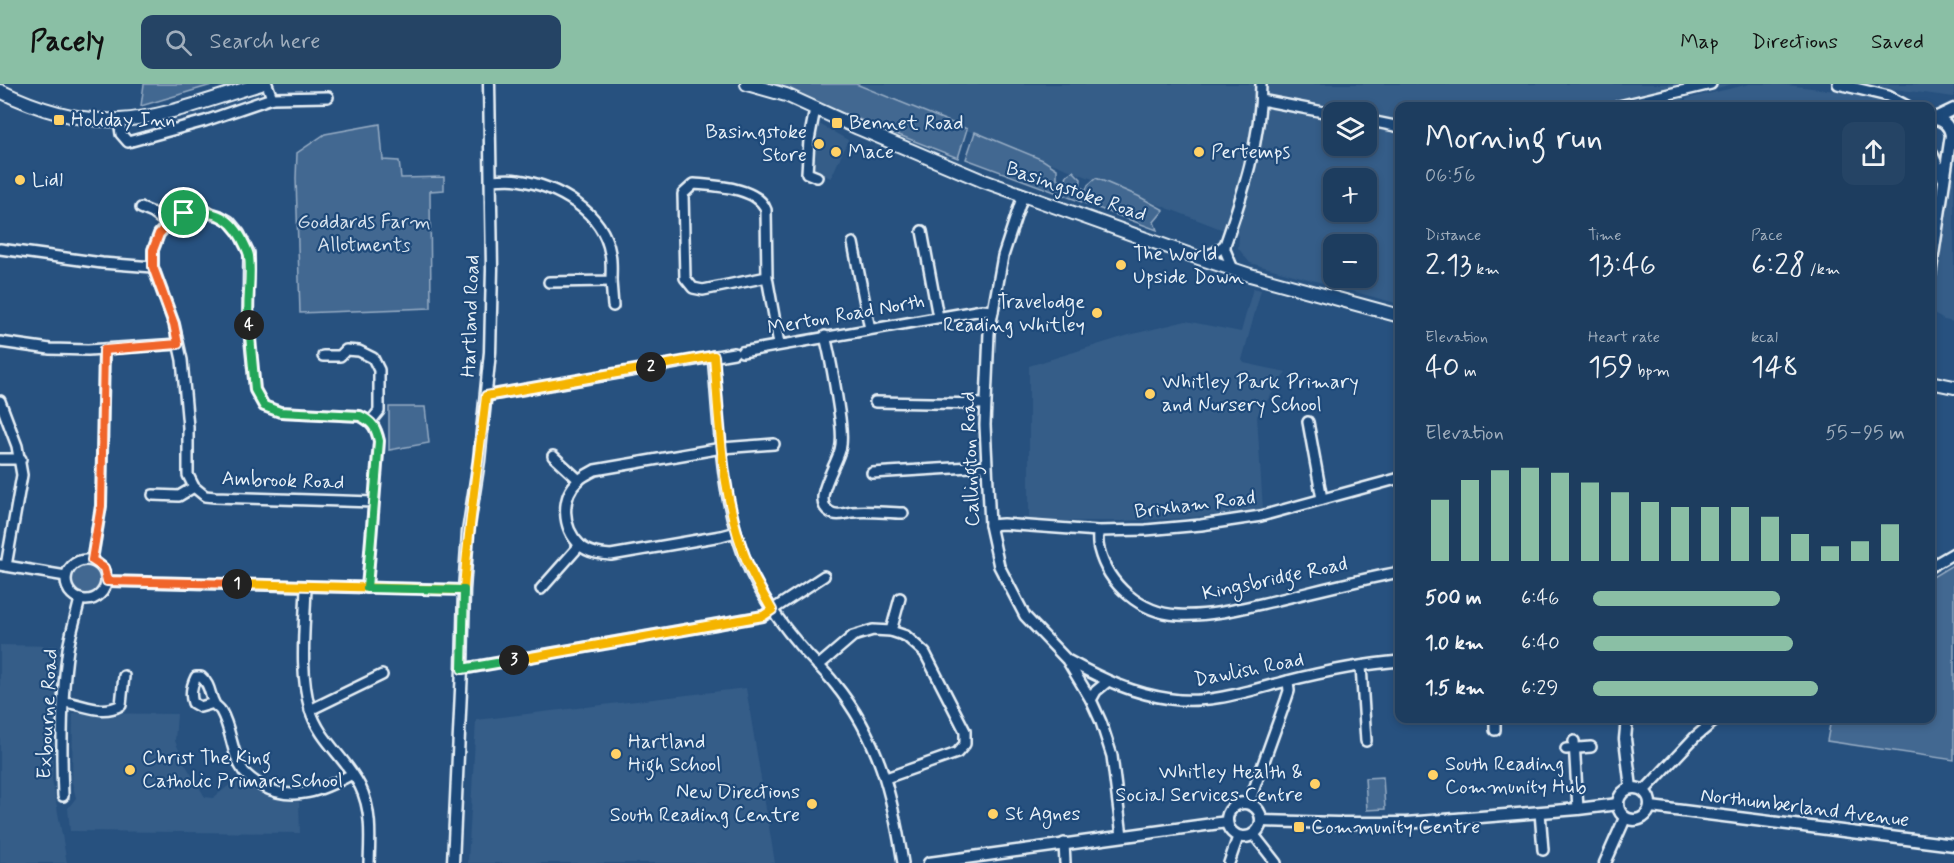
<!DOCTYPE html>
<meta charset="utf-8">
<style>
:root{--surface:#1d3d5f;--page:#254465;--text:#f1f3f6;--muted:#a0aebd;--line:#3b5674;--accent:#8abfa5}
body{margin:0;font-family:Mynerve,sans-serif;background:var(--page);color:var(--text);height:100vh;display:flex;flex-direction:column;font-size:22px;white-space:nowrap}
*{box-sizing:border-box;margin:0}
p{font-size:20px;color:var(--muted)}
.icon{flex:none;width:33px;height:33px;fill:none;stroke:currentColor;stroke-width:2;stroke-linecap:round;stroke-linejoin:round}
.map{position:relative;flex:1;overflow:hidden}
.side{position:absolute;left:1395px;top:18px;width:540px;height:621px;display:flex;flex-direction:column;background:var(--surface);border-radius:12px;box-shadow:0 3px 9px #0003,0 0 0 2px var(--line)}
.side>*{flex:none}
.controls{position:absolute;left:1323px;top:18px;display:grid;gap:12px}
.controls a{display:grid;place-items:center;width:54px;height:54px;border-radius:12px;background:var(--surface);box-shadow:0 3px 9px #0003,0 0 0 2px var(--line);font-size:30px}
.pin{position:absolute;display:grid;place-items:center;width:51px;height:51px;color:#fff;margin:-26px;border:3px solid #fff;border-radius:50%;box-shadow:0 2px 6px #0007}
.km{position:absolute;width:30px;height:30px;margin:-15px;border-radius:50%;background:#222;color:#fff;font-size:16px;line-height:30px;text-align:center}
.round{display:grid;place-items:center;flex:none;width:63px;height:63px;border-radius:12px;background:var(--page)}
.head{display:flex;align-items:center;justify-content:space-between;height:102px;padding:0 30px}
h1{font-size:33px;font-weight:600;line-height:45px}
.metrics{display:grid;grid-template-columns:repeat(3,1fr);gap:9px;height:102px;padding:6px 30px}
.metrics div{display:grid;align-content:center}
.metrics b{font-size:30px;font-weight:600}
.metrics small{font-size:16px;font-weight:400}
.metrics p{font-size:16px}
.chart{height:168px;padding:12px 30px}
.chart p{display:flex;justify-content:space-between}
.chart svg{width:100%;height:108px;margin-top:6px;stroke:var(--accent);stroke-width:6}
ul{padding:0 30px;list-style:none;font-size:20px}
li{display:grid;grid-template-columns:96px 72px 1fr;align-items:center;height:45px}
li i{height:15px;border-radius:8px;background:var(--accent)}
header{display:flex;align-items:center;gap:36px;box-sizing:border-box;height:84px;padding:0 30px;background:var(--accent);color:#111}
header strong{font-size:28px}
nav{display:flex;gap:33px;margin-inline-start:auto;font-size:21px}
.search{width:420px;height:54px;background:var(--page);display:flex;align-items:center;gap:15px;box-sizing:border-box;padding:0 21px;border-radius:12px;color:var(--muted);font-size:22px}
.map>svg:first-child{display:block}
</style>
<header>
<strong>Pacely</strong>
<div class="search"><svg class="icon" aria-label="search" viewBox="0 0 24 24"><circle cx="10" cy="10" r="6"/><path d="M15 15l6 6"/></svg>Search here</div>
<nav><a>Map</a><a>Directions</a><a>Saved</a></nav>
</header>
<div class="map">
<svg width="1954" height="779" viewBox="0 0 1954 779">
<rect width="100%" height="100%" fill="#27517f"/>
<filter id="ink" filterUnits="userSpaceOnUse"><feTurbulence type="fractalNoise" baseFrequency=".0167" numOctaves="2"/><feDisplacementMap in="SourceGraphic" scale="12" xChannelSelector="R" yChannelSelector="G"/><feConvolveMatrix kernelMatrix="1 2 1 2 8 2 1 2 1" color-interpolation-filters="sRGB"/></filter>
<g filter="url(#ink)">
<!-- built -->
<g fill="#355d88" fill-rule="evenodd">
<path d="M848,0h884l-48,13 -1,9h-283l-1,198 -149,-41 -12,-15 1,-12zM1334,28h32v34h-32zM1334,94h32v34h-32zM1334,160h32v34h-32z"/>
<path d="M1750,0h29l106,13 13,9h-213l1,-7z"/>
<path d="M1879,0h75v13l-75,-10z"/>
<path d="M819,40l29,16 -17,38 -20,-8 2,-29z"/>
<path d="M1954,71v167l-10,-2 -12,-7 2,-32z"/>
<path d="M1253,204l8,2 -19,70 2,3 42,9 -29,44 6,94 -78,8 -64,3h-92v-155l100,-31 57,-14 55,11z"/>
<path d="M0,561l59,1 -7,133 15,84h-67z"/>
<path d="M746,604l29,175h-307l8,-143z"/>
<path d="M73,629l104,1 -2,27 10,23 20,33 8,1 28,-22 14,14 44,12 1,31 -230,-2 -2,-23 8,-10 -4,-16z"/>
</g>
<!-- green -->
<g fill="#436891" stroke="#96acc4" stroke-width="1.5">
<path d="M144,0h71l-74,22z"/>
<path d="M777,0h79l111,45 -9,29 -131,-51z"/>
<path d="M380,40l3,36 16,1 2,17 43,-1v13l-14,1 1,117 -131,5 -4,-135 1,-25 28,-19z"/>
<path d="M975,48l68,28 14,9v10l8,2 2,-6 6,-4 8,8 -1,8 6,3 2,-5 8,-7 42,18 26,14 -10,12 3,8 -191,-71z"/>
<path d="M389,323h36l4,36 -40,7z"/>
<path d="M1954,480v196l-127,-19 4,-22 99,-1 1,-140z"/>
<circle cx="86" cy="496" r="16"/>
<path d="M1383,693l2,32 -18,1 -2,-32z"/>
</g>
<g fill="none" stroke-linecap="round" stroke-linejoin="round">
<defs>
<g id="minor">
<path d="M267,0l5,14"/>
<path d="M1838,0l50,12 19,10"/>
<path d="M1261,16l73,14"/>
<path d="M1619,22l92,-22"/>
<path d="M815,25l-6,31 -2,33 10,4"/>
<path d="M119,36l2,14 7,8 77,-21 67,-23 56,-1"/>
<path d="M1366,36l34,7"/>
<path d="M491,96c9,0 18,-2 27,0 39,6 85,31 92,73 2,9 1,19 1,28l-62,1"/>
<path d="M1023,111l-20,61 -14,77 -4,92 5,100 9,41 26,50 42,44 24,40 10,22 11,34 10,80"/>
<path d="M141,124l12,5 15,11"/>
<path d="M922,147l16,86"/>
<path d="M853,159l17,86"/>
<path d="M0,165l102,14 51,4"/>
<path d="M1199,174l15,-5 11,-8"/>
<path d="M1233,185l-8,-19v-5c18,-52 36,-106 36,-161"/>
<path d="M767,193l-1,-67c-8,-23 -51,-24 -72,-26l-11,10 2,84 8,10 10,2 64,-13 12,67"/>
<path d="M611,197l2,25"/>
<path d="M825,252c7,27 11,54 15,82 1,10 3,22 0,32 -4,17 -29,51 -10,62 7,5 15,1 22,0 17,-2 35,1 51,1"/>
<path d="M0,258l50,7 38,1 90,-6"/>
<path d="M742,268l240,-42 11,1"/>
<path d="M323,272h17l6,-6 13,1 14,7 6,12v41l-8,10"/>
<path d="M713,272c7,72 7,148 37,215 13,27 31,53 50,75 11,13 24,24 34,37 45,55 58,111 69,180"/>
<path d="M486,312l248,-43"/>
<path d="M0,317l17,45 5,29 -16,91"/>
<path d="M875,318l110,2"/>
<path d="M1308,338l14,77"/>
<path d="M553,372l26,24"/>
<path d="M0,375h21"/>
<path d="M872,389l114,-7"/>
<path d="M153,411l26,1 15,-9"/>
<path d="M990,441l13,-1 95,7 48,-1 55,-5 60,-9 139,-38"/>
<path d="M1098,447c0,5 -1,12 1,18 9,36 42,64 79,66 32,2 65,-7 96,-14 42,-10 83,-21 126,-29"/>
<path d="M736,448l-15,4 -110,19c-11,-1 -23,-2 -31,-10 -18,-17 -20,-48 -1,-65 4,-4 11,-7 16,-10l127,-22 52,-4"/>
<circle cx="86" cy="496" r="20"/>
<path d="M92,476l9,-54 3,-156"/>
<path d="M0,481l66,11"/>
<path d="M1930,483l24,-14"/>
<path d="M107,497l357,9"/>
<path d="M306,502c-1,40 -7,85 4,123 9,31 36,49 50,77 12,24 10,52 9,77"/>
<path d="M367,504l12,-147c-3,-13 -6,-19 -19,-25l-80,-4 -16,-6 -9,-16 -7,-71 1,-66 -10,-20 -10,-12 -9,-5 -16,-5 -20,2 -16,11 -9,10 -6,16v17l21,57 8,36 6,67v48l6,12 11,9 10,1 159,5"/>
<path d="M541,505l39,-44"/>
<path d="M891,547l9,-33"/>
<path d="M1069,577c33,18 64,33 102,38 38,6 80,-9 116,-18 36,-9 75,-17 113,-20"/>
<path d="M818,582l35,-30 20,-6 18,1 15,5 19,17 40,78v13l-8,9 -71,25"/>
<path d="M1361,582l5,75"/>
<path d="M462,585l301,-53 61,-40"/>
<path d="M1091,616l5,-9 11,-9"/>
<path d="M64,618c20,2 37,14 57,3l3,-29"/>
<path d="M214,619l-14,4 -7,-4c-3,-8 -1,-18 3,-26h5c10,8 8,18 14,28 2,2 5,4 6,6 11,19 10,43 23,61 5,6 11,10 18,14 32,17 61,4 90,-12"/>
<path d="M310,626l72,-35"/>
<path d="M1495,634v12"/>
<path d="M1574,657l4,68"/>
<path d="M1566,665l25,-2"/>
<path d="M1644,707l51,-54 23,-19"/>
<path d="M63,712c-2,-49 -2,-99 5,-147 3,-17 8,-33 12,-50"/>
<path d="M1249,719l37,-103 3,-9 -1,-10"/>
<path d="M1540,728l3,38"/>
<path d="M1254,751l22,28"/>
<path d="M1064,759l1,20"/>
<path d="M1229,779l9,-26"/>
</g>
<g id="tertiary">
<path d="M1935,34l19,-9"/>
<path d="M1930,35c12,-1 19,5 21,16l-21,140"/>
<path d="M1932,70l11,24"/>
<path d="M1627,634l-2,21 6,49"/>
<circle cx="1634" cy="720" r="16"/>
<circle cx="1244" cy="736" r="17"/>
<path d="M1651,723l303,38"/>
<path d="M1262,737l75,2h69l172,-14 40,-5"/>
<path d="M453,779l9,-194 2,-79 4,-58 11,-71 11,-109 2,-83 -3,-185"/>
<path d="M929,779l298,-41"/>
<path d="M1605,779l20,-45"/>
</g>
<g id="secondary">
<path d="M747,0l39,11 72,33 123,52 218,78 51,17 150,41"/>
<path d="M0,7c37,18 77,31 119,29 45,-2 98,-23 142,-36"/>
<path d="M1930,298l24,5"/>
</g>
</defs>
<!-- minor casing -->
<use href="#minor" stroke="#e8f1f8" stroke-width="14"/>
<!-- tertiary casing -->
<use href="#tertiary" stroke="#e8f1f8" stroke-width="15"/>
<!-- secondary casing -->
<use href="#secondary" stroke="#e8f1f8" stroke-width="16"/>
<!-- minor -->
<use href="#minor" stroke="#1f4a7a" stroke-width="9"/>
<!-- tertiary -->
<use href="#tertiary" stroke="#1f4a7a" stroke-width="10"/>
<!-- secondary -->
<use href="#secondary" stroke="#1f4a7a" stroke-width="12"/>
</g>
</g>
<g fill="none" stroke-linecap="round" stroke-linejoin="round" filter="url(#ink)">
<defs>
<path id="split-1" d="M184,129l-16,11 -9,10 -6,16v17l21,57 4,20 -74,6 -3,156 -9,54 12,8 3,13 130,3"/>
<path id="split-2" d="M237,500l227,6c4,-65 15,-129 22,-194l165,-29"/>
<path id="split-3" d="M514,576l249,-44 9,-6c-7,-13 -16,-27 -22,-41 -29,-67 -30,-141 -36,-213l-63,11"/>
<path id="split-4" d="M249,241l6,65 9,16 16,6 80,4c13,6 16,12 19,25l-12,147 97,2 -2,79 52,-9"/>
<path id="split-5" d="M184,129c26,-3 44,0 58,26 2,5 6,11 7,17 3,23 -3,46 0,69"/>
</defs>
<!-- split-1 casing -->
<use href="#split-1" stroke="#fff" stroke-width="12"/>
<!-- split-2 casing -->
<use href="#split-2" stroke="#fff" stroke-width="12"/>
<!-- split-3 casing -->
<use href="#split-3" stroke="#fff" stroke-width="12"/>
<!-- split-4 casing -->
<use href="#split-4" stroke="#fff" stroke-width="12"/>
<!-- split-5 casing -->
<use href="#split-5" stroke="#fff" stroke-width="12"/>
<!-- split-1 -->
<use href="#split-1" stroke="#f0652b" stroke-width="8"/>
<!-- split-2 -->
<use href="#split-2" stroke="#f5b400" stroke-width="8"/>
<!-- split-3 -->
<use href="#split-3" stroke="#f5b400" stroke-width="8"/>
<!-- split-4 -->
<use href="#split-4" stroke="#22a559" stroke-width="8"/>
<!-- split-5 -->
<use href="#split-5" stroke="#22a559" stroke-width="8"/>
</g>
<!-- markers -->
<g fill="#ffd166" stroke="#1f4a7a" stroke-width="2">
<rect x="53" y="30" width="12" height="12" rx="3"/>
<rect x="831" y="33" width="12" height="12" rx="3"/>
<circle cx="819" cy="60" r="6"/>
<circle cx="836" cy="68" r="6"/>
<circle cx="1199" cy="68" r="6"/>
<circle cx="20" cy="96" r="6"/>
<circle cx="1121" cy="181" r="6"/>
<circle cx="1097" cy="229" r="6"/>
<circle cx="1150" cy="310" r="6"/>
<circle cx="616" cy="670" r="6"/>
<circle cx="130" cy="686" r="6"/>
<circle cx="1433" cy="691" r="6"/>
<circle cx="1315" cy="700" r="6"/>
<circle cx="812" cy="720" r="6"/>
<circle cx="993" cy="730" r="6"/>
<rect x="1293" y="737" width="12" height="12" rx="3"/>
</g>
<g text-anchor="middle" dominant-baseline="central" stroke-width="4.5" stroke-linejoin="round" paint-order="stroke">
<!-- poi labels -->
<g font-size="20" fill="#e8f1f8" stroke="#1f4a7a" text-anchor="start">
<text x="71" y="36">Holiday Inn</text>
<text x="849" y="39">Bennet Road</text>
<text x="807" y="48" text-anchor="end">Basingstoke<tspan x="807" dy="23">Store</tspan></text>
<text x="848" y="68">Mace</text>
<text x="1211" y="68">Pertemps</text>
<text x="32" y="96">Lidl</text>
<text x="1133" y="170">The World<tspan x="1133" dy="23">Upside Down</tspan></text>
<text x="1085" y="218" text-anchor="end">Travelodge<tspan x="1085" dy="23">Reading Whitley</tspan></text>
<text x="1162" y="298">Whitley Park Primary<tspan x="1162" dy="23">and Nursery School</tspan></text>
<text x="628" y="658">Hartland<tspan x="628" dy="23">High School</tspan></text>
<text x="142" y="674">Christ The King<tspan x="142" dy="23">Catholic Primary School</tspan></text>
<text x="1445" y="680">South Reading<tspan x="1445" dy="23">Community Hub</tspan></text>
<text x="1303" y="688" text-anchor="end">Whitley Health &amp;<tspan x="1303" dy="23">Social Services Centre</tspan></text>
<text x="800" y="708" text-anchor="end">New Directions<tspan x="800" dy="23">South Reading Centre</tspan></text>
<text x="1005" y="730">St Agnes</text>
<text x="1311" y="743">Community Centre</text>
</g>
<!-- street labels -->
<g font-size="20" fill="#e8f1f8" stroke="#1f4a7a">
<text transform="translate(1076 108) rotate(19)">Basingstoke Road</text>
<text transform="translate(846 231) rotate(-10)">Merton Road North</text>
<text transform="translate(471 232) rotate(-88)">Hartland Road</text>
<text transform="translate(971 375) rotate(-92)">Callington Road</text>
<text transform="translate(283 397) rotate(2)">Ambrook Road</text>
<text transform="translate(1195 421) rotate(-7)">Brixham Road</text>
<text transform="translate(1275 495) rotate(-12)">Kingsbridge Road</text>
<text transform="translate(1249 586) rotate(-11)">Dawlish Road</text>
<text transform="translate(48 630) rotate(-87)">Exbourne Road</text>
<text transform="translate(1805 724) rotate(7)">Northumberland Avenue</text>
</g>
<!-- park labels -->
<g font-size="20" fill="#d8e3ee" stroke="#1f4a7a">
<text x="364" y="138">Goddards Farm<tspan x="364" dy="23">Allotments</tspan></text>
</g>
</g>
</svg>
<div class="controls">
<a><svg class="icon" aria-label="layers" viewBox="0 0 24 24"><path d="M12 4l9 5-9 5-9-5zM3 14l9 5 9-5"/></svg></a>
<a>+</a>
<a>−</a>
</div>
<div class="pin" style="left:184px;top:129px;background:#1e9e55"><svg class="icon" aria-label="arrive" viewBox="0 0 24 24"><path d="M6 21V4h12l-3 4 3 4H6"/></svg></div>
<b class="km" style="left:237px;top:500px">1</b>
<b class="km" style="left:651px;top:283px">2</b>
<b class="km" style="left:514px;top:576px">3</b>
<b class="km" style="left:249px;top:241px">4</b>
<section class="side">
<div class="head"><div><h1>Morning run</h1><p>06:56</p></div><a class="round"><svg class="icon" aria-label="share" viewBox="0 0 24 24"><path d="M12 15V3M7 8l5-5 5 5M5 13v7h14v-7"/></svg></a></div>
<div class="metrics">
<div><p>Distance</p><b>2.13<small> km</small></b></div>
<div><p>Time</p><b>13:46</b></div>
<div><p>Pace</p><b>6:28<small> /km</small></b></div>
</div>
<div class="metrics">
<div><p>Elevation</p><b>40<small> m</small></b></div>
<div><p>Heart rate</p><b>159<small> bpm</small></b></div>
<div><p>kcal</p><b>148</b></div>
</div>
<div class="chart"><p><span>Elevation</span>55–95 m</p>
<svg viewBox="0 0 160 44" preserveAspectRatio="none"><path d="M5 44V19M15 44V11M25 44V7M35 44V6M45 44V8M55 44V12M65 44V16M75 44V20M85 44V22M95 44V22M105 44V22M115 44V26M125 44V33M135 44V38M145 44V36M155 44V29"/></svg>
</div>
<ul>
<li><b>500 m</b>6:46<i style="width:60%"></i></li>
<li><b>1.0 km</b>6:40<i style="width:64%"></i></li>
<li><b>1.5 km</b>6:29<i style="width:72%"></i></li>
</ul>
</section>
</div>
